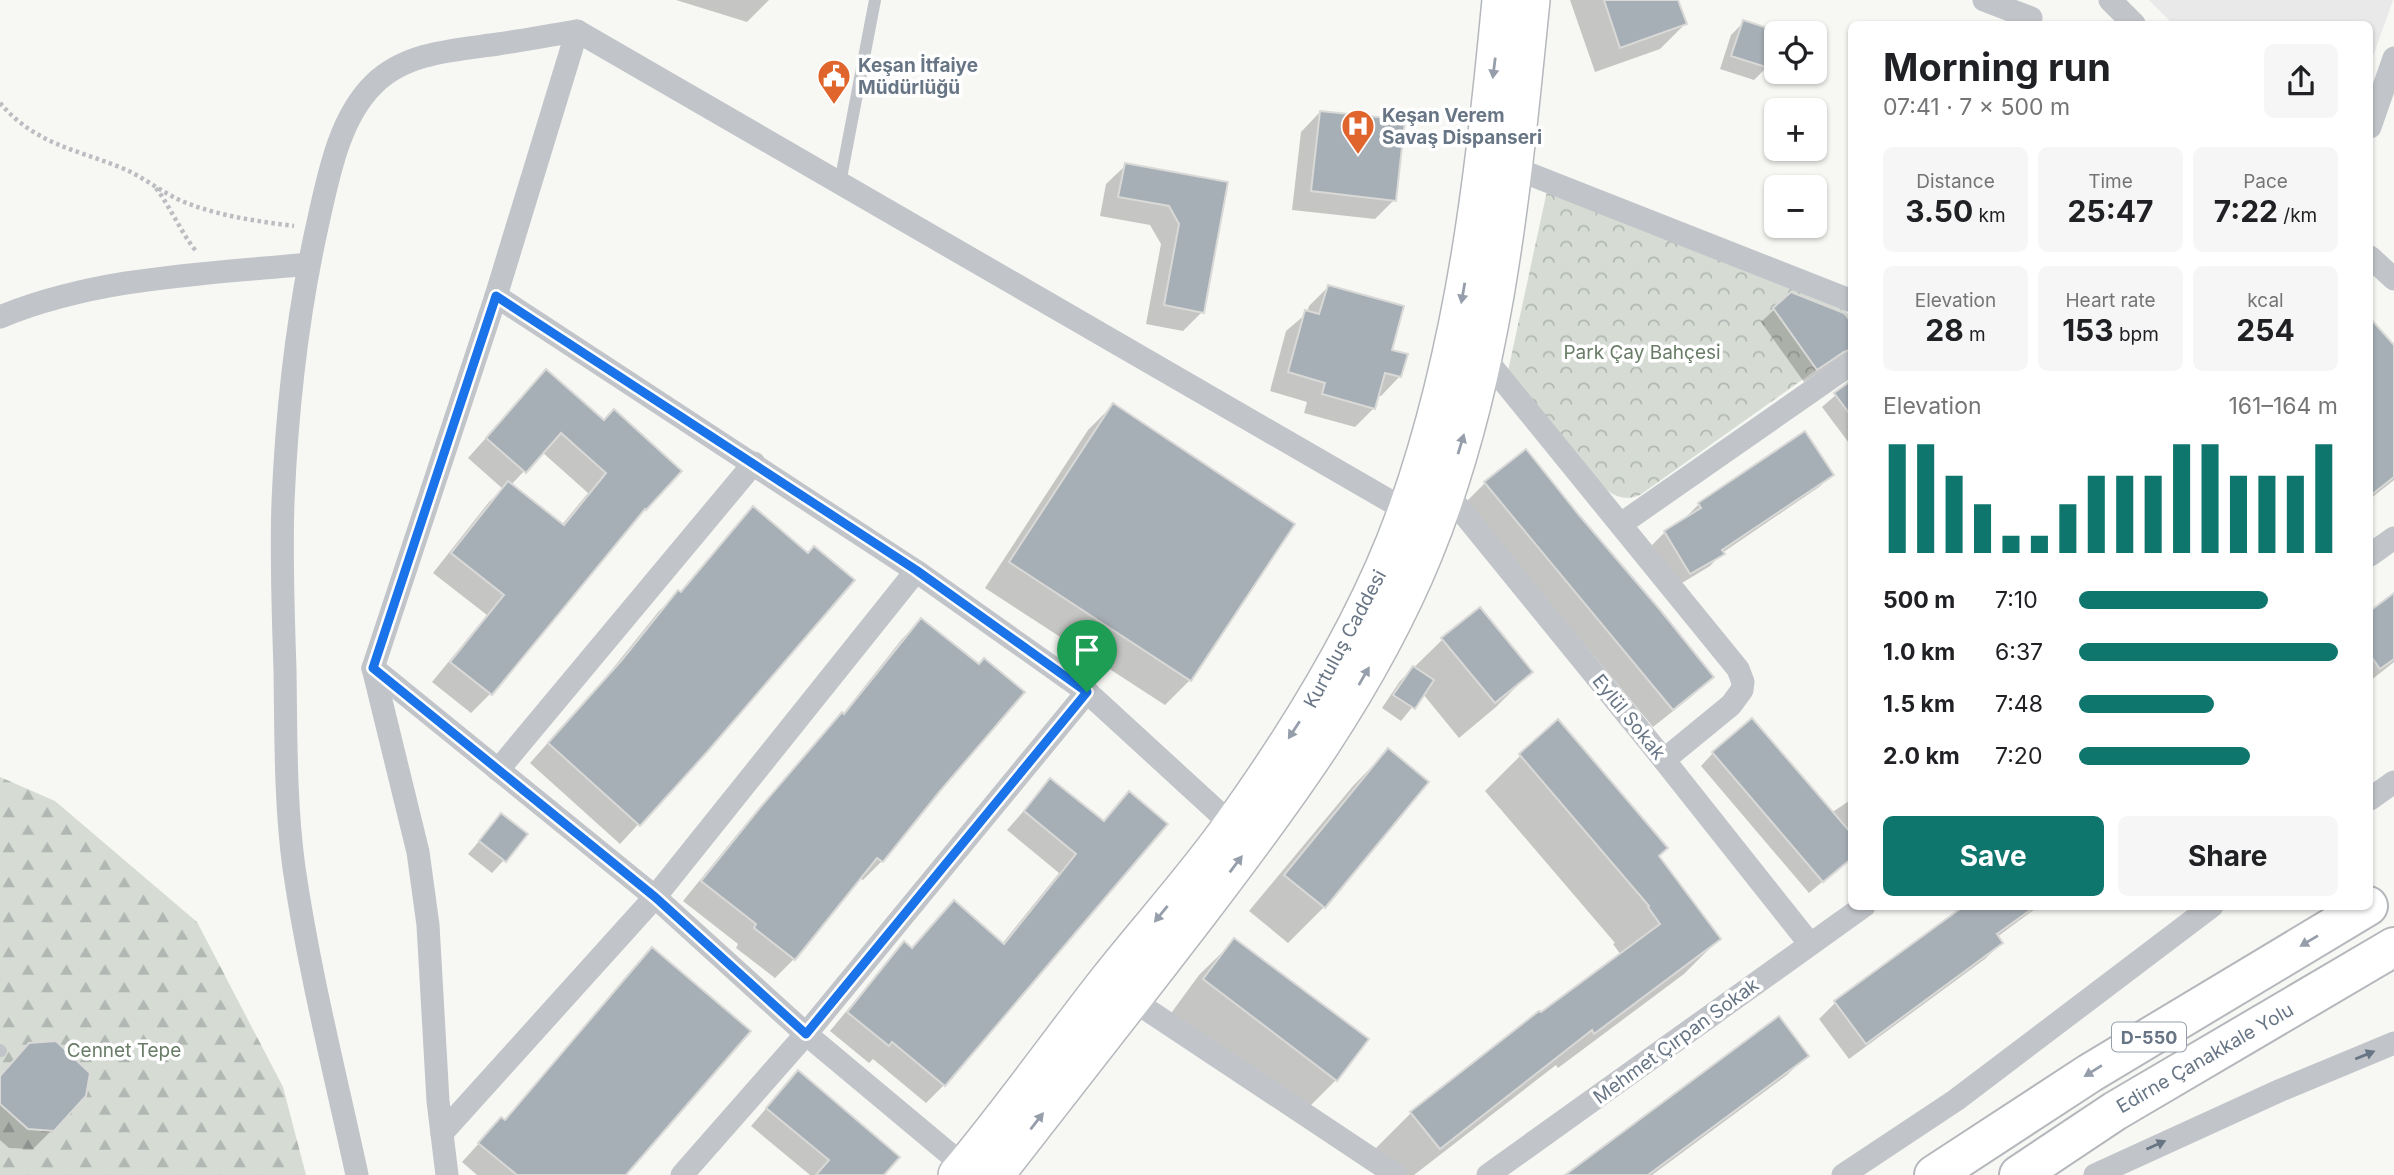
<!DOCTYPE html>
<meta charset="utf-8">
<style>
:root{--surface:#fff;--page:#f6f6f6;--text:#202124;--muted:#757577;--accent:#0f766e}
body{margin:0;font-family:Inter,sans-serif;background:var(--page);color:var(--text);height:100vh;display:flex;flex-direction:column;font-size:26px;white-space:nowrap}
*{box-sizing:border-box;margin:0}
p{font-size:23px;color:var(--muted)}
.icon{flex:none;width:38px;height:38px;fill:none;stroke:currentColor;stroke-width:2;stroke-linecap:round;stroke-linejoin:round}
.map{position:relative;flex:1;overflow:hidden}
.details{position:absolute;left:1848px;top:21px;width:525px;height:889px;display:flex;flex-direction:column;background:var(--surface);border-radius:10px;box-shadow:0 2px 5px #0004}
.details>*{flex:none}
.tools{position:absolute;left:1764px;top:21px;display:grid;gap:14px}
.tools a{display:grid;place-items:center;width:63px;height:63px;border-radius:10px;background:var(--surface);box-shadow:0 2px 5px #0004;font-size:35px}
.pin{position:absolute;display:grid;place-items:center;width:60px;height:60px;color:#fff;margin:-72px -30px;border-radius:50% 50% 50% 0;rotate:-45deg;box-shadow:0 0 7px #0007}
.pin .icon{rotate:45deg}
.round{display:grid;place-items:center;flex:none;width:74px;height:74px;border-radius:10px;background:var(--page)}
.headline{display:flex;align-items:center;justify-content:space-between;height:119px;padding:0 35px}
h1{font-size:38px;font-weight:700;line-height:52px}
.figures{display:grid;grid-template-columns:repeat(3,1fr);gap:10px;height:119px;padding:7px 35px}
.figures div{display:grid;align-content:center;border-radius:10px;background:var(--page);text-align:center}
.figures b{font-size:30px;font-weight:700}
.figures small{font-size:19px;font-weight:400}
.figures p{font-size:19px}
.chart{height:196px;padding:14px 35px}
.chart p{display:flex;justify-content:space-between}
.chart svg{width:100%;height:126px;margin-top:7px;stroke:var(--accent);stroke-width:6}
.button{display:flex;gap:14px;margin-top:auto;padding:14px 35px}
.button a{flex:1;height:80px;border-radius:10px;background:var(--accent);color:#fff;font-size:28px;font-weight:700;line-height:80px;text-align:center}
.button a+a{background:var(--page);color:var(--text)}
ul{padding:0 35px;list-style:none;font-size:23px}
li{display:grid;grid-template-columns:112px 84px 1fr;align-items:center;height:52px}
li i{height:18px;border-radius:9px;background:var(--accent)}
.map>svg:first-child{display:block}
</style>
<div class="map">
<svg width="2394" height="1175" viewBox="0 0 2394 1175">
<defs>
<pattern id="forest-firs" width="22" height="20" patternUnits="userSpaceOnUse" patternTransform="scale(1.75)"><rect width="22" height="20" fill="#d6dcd4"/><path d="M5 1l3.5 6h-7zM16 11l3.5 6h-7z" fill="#b1b7b2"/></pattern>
<pattern id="park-crowns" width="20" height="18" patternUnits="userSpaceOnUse" patternTransform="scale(1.75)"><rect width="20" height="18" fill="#d6dcd4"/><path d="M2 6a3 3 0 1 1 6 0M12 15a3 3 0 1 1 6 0" fill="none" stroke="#b1b7b2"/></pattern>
</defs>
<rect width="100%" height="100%" fill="#f7f7f4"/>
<!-- built -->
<path fill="#e8e9e8" d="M2149,0h244l-23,65v-41h-197z"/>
<!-- forest -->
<path fill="url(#forest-firs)" d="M0,777l55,24 142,121 86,165 23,88h-306z"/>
<!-- park -->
<path fill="url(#park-crowns)" d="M1547,191l292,112 12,15v27l-211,150c-15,6 -25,2 -37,-8l-95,-116z"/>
<!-- shadow -->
<g fill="#0003" fill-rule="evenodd">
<path d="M676,0h93l-22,22z"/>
<path d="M1570,0h106l9,24 -25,25 -65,23z"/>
<path d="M1744,22l34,11 -11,34 -13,13 -34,-11 11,-34z"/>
<path d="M1320,112l74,88 -19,19 -83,-9 9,-78z"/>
<path d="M1126,165l100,18 -24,129 -19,19 -37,-7 15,-80 -11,-19 -50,-9 6,-32z"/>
<path d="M1328,287l62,64 10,25 -19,20 -4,-1 -3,13 -19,19 -51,-14 3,-11 -37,-11 16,-60 21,-18 2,-7z"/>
<path d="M1791,294l61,32v42l-16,-7 -32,21 -43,-60z"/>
<path d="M2370,321l24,26v133l-24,19z"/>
<path d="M546,371l58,51 76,49 -48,51 -142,172 -19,19 -39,-31 55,-67 -54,-42 56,-71 14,-13 -35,-31zM542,452l46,41 -27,33 -50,-41z"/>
<path d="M1852,381v66l-30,-40z"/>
<path d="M1113,405l77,275 -25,25 -180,-117 103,-158z"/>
<path d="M1832,475l-13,12 -97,66 -12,13 -33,20 -25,-41 13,-13 22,-13 -1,-2 13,-13z"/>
<path d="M1485,483l227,194 -20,19 -39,31 -187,-225z"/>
<path d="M753,509l-47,242 -86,93 -90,-81 72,-81 57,-71 20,-18 55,-65z"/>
<path d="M2394,595v67l-24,19v-68z"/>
<path d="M1479,609l52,63 -35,35 -37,31 -36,-44 -22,27 -19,-13 18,-27 42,-41z"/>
<path d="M921,620l57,46 44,26 -140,169 -19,19 -4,-2 -65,81 -19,19 -39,-30 2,-4 -55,-43 57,-70 102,-116 60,-76z"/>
<path d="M1388,750l38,32 -102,125 -36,36 -39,-32 104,-125z"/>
<path d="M1713,753l118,60 21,-14v58l-43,36 -108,-127z"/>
<path d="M1521,755l136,102 62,82 -35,35 -126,94 -2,-3 -142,110h-17l-21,-27 35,-35 210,-158 -8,-11 2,-1 -130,-152z"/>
<path d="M1050,781l52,41 27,-29 37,31 -222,261 -18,18 -53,-44 -4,4 -39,-32 57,-69 18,-18 6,5 43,-47 48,42 57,-71 -52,-43z"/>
<path d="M502,815l2,45 -12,13 -24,-19z"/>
<path d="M1967,906h72l-42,31 4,6 -16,16 -136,100 -30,-40 16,-16z"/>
<path d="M1235,940l101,140 -35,35 -132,-99 30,-41z"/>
<path d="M652,949l-28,226h-147l-15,-13 39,-43 3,2 130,-154z"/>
<path d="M29,1045l23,85 -19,19 -24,-1 -9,-8v-64z"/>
<path d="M1806,1056l-19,19 -135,100h-84z"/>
<path d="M798,1072l84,103h-72l-59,-49z"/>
</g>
<!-- building -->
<g fill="#a7afb6" stroke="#d9d9d7" stroke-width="2">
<path d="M1604,0h74l9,24 -67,24z"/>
<path d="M1743,20l37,12 -4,1v12l-7,23 -38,-12z"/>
<path d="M1320,111l85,9 -9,81 -85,-10z"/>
<path d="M1125,163l103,19 -24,131 -40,-8 15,-81 -10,-18 -51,-9z"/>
<path d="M1328,285l76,21 -12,44 16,4 -7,23 -16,-4 -10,36 -53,-15 3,-11 -37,-11 17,-62 14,4z"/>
<path d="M1791,292l53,21 8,10v26l-8,3 -27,18 -44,-62z"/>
<path d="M2370,318l24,27v132l-24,19z"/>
<path d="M546,369l58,51 10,-11 68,62 -36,39 -1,-1 -153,186 -42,-33 54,-67 -53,-42 57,-72 56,44 42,-52 -45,-40 -35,40 -40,-35z"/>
<path d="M1852,380v37l-18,-24z"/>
<path d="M1113,403l182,121 -104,157 -182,-119z"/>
<path d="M1805,431l29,44 -112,75 3,4 -35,20 -26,-43 37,-23 -3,-5z"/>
<path d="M1526,449l52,65 83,97 53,66 -41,33 -189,-228z"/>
<path d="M753,506l55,47 6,-7 41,34 -148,172 -67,74 -92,-83 73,-82 57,-71 3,2z"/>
<path d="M2394,593v66l-14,10 -10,-14v-44z"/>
<path d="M1480,607l53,65 -38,31 -54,-65z"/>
<path d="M921,618l58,46 5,-6 41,34 -85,99 -57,71 -6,-4 -82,102 -41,-32 2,-4 -55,-43 58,-72 83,-97 2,2z"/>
<path d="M1413,666l21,14 -19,29 -22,-14z"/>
<path d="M1752,718l100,116v24l-29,24 -111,-130z"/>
<path d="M1558,719l110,129 -9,8 62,83 -127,95 -2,-4 -152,119 -30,-37 129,-101 2,1 119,-88 -12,-17 1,-1 -130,-152z"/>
<path d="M1388,748l41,34 -104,126 -41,-33z"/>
<path d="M1050,778l54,43 25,-30 39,33 -223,262 -53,-44 -3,4 -42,-34 57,-71 8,7 42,-48 50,44 72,-90 -52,-43z"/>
<path d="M501,813l27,21 -22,28 -27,-21z"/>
<path d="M1964,906h72l-39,28 6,9 -137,101 -32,-43z"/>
<path d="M1234,938l135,101 -32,42 -134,-102z"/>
<path d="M652,947l99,84 -125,144h-109l-39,-32 23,-26 4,3z"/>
<path d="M1779,1016l30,40 -161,119h-83z"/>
<path d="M56,1041l34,32 -4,23 -32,35 -26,-2 -28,-25v-28l29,-33z"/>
<path d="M798,1070l102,87 -16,18h-68l13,-15 -63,-52z"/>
</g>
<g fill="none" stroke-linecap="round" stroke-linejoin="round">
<defs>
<g id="primary">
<path d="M957,1175c53,-63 100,-130 151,-195 41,-52 87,-102 125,-156 68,-95 135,-204 174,-314 58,-164 78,-338 94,-510"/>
<path d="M995,1175c67,-86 134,-171 200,-257 88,-115 174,-230 229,-365 72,-176 88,-366 107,-553"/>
</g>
<g id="highway">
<path d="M1934,1175l156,-102 278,-167"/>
<path d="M2019,1175l96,-64 279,-164"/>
</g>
</defs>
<!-- primary casing -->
<use href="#primary" stroke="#b4b8bc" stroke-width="40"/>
<!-- highway casing -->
<use href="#highway" stroke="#b4b7bb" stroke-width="42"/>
<!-- path -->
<g stroke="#bbbdc0" stroke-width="4.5" stroke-dasharray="3.5 3.5" stroke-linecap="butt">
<path d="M0,103c35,41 75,46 122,65 22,9 40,25 62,34 35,14 72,19 110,24"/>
<path d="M156,188c15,20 24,43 40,63"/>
</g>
<!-- lane -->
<g stroke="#c1c4c8" stroke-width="12">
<path d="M840,183l35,-183"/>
<path d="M0,1050l1,1"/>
</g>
<!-- street -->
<g stroke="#c1c4c8" stroke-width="23">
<path d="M1984,0l47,18"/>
<path d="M2110,0l24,24"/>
<path d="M577,31l-81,265 -123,372 282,229 151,137 158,132"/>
<path d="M2370,127l24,-69"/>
<path d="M1514,168l338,133"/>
<path d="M2370,257l24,22"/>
<path d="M496,296l420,275 171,121 145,133"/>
<path d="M0,317c97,-40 205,-43 309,-53"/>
<path d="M1484,357l254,312 5,13 -1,8 -11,15 -67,55"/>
<path d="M1446,492l218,268 146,184"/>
<path d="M1621,524l231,-161"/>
<path d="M2370,555l24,-17"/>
<path d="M373,668l45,184 10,73 10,176 9,74"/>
<path d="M498,770l256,-307"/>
<path d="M2370,799l24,-17"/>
<path d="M1122,993l274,182"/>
<path d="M442,1133l213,-236 261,-326"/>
<path d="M357,1175c-22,-102 -48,-204 -63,-307 -9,-66 -8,-133 -9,-199 -2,-56 -4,-112 -2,-167 4,-95 15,-192 36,-284 10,-45 21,-101 55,-134 32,-32 82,-34 124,-40 27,-4 53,-9 79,-13l830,480"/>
<path d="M682,1175l124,-141 281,-342"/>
<path d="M1488,1175l376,-269"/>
<path d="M1843,1175l113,-75 256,-194"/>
<path d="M2095,1175l186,-85 113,-47"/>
</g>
<!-- primary -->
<use href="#primary" stroke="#fff" stroke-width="37"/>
<!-- highway -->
<use href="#highway" stroke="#fff" stroke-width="38"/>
</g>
<!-- one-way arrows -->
<defs><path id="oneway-solid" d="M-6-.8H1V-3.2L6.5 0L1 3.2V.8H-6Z" transform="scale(1.75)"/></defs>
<g fill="#959eaa">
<use href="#oneway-solid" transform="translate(1494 68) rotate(97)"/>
<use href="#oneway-solid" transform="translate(1463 293) rotate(100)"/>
<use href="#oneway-solid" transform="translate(1461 444) rotate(-73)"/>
<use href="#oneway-solid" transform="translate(1364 676) rotate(-60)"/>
<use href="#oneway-solid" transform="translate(1294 730) rotate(123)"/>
<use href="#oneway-solid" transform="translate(1236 864) rotate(-53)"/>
<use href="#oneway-solid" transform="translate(1161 914) rotate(129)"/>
<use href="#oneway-solid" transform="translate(2309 941) rotate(149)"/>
<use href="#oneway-solid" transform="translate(2093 1071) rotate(148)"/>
<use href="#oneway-solid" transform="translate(1037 1121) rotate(-52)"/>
</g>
<g fill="#677585">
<use href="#oneway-solid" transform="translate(2365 1055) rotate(-22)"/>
<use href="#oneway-solid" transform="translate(2156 1145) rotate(-24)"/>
</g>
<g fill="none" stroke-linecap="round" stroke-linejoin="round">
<defs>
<path id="route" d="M496,296l420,274 171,122 -281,342 -151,-137 -282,-229z"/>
</defs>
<!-- route casing -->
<use href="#route" stroke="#fff" stroke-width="14"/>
<!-- route -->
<use href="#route" stroke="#1a73e8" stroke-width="9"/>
</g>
<!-- icons -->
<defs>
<symbol id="civic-pin" viewBox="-11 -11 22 30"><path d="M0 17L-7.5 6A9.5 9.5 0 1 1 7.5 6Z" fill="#e0652c" stroke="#fff"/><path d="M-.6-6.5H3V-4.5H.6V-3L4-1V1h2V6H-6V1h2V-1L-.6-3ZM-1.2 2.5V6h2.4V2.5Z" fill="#fff"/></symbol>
<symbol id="hospital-pin" viewBox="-11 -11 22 30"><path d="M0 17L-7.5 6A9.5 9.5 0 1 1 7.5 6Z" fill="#e0652c" stroke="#fff"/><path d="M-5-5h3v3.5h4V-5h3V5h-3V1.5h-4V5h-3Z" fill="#fff"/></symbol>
</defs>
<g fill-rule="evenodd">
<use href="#civic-pin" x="815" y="57" width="38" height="52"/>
<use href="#hospital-pin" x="1339" y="107" width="38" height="52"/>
</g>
<g text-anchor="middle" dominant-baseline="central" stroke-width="7" stroke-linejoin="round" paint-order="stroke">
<!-- shield labels -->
<rect fill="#fff" stroke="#959eaa" stroke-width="2" x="2112" y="1022.5" width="74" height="29" rx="5"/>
<g font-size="18" font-weight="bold" fill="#677585">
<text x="2149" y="1037">D-550</text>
</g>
<!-- poi labels -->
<g font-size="19" font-weight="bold" fill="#677585" stroke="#fff" text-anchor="start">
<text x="858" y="65">Keşan İtfaiye<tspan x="858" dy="22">Müdürlüğü</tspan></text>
<text x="1382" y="115">Keşan Verem<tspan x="1382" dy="22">Savaş Dispanseri</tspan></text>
</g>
<!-- park labels -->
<g font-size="19" fill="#687c66" stroke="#fff">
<text x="1642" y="352">Park Çay Bahçesi</text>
<text x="124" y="1050">Cennet Tepe</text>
</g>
<!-- street labels -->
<g font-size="19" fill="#677585" stroke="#fff">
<text transform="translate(1345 639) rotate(-62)">Kurtuluş Caddesi</text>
<text transform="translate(1629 717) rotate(51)">Eylül Sokak</text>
<text transform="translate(1676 1041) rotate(-36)">Mehmet Çırpan Sokak</text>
<text transform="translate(2205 1058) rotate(-30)">Edirne Çanakkale Yolu</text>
</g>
</g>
</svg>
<div class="tools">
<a><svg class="icon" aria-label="locate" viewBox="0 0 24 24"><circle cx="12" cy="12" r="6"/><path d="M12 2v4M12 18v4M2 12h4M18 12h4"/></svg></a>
<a>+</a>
<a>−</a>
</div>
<div class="pin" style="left:1087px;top:692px;background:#1e9e55"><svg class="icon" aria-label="arrive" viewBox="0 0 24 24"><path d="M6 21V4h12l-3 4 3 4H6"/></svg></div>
<section class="details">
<div class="headline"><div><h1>Morning run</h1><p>07:41 · 7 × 500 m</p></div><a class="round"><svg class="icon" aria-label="share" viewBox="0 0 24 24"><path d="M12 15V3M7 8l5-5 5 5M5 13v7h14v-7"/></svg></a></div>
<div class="figures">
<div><p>Distance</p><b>3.50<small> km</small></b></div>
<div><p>Time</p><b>25:47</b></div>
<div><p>Pace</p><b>7:22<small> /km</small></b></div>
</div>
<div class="figures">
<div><p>Elevation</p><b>28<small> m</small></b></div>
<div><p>Heart rate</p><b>153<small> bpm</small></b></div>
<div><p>kcal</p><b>254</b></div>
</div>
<div class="chart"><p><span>Elevation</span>161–164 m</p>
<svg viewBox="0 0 160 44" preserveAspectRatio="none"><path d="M5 44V6M15 44V6M25 44V17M35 44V27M45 44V38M55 44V38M65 44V27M75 44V17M85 44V17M95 44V17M105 44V6M115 44V6M125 44V17M135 44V17M145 44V17M155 44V6"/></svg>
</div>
<ul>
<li><b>500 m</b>7:10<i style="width:73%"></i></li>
<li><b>1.0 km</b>6:37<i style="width:100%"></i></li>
<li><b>1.5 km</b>7:48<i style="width:52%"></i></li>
<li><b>2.0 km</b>7:20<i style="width:66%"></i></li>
</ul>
<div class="button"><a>Save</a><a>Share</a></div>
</section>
</div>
